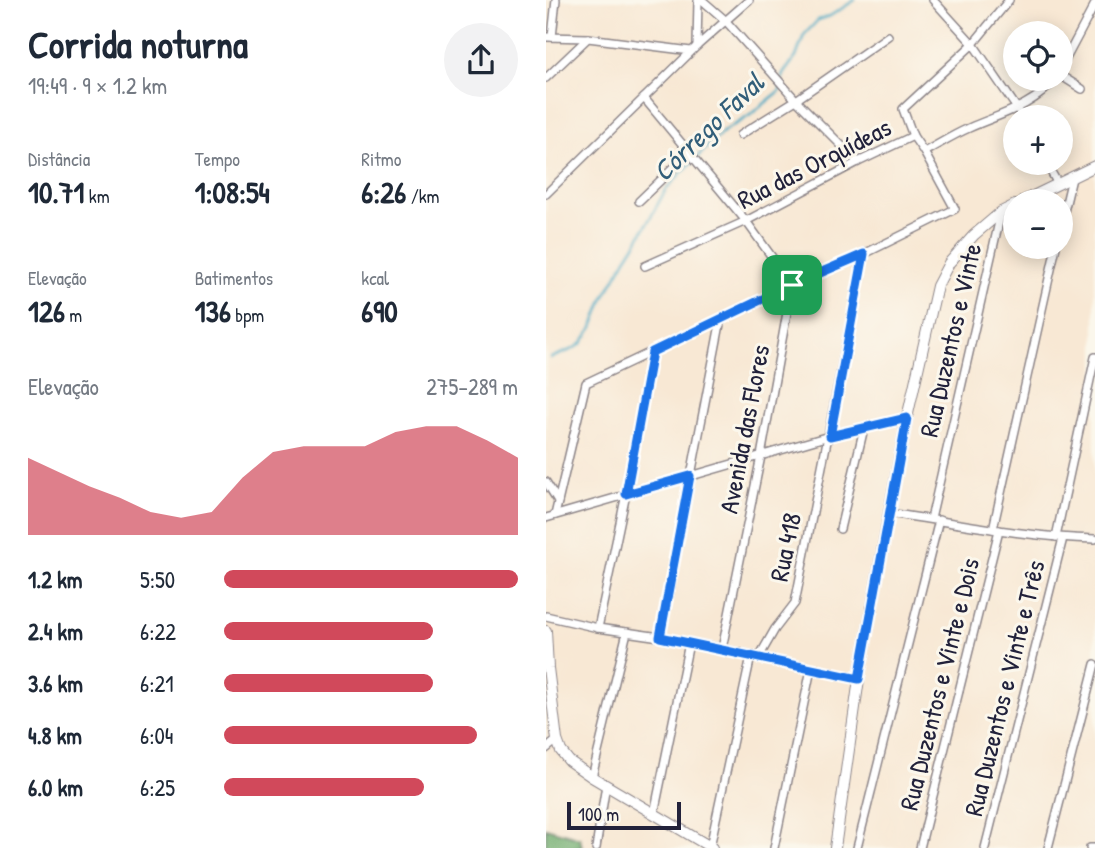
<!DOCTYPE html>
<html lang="pt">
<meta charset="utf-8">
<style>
:root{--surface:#fff;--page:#f2f2f3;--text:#1f2937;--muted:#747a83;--accent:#d1495b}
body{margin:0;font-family:"Patrick Hand",sans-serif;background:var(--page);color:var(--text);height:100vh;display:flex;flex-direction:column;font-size:26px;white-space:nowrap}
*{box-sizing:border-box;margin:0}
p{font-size:23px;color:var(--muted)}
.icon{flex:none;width:38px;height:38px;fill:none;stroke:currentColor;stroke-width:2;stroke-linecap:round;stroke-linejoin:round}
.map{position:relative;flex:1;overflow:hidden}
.sheet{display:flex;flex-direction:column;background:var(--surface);width:546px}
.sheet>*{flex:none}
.buttons{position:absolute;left:457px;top:21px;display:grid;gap:14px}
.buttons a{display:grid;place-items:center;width:70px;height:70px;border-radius:50%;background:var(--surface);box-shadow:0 4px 18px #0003;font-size:35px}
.scale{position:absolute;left:21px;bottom:18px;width:114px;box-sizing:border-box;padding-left:7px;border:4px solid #22223b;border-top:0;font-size:19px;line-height:24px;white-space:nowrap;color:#22223b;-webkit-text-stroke:5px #fbf7ec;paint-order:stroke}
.pin{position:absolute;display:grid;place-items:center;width:60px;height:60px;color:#fff;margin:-30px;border-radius:14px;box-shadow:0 4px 10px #0006}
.round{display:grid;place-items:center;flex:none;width:74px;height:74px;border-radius:37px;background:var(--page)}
.overview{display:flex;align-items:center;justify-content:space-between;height:119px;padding:0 28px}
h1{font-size:38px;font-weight:700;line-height:52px}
.figures{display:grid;grid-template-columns:repeat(3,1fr);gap:10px;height:119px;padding:7px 28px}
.figures div{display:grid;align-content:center}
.figures b{font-size:30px;font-weight:700}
.figures small{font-size:19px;font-weight:400}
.figures p{font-size:19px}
.chart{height:196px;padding:14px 28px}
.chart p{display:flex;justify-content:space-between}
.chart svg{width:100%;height:126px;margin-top:7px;fill:var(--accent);opacity:.7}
ul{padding:0 28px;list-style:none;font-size:23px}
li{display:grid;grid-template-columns:112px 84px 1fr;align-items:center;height:52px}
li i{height:18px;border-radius:9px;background:var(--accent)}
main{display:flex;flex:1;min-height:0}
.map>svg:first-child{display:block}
</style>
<main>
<section class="sheet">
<div class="overview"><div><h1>Corrida noturna</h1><p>19:49 · 9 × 1.2 km</p></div><a class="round"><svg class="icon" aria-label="share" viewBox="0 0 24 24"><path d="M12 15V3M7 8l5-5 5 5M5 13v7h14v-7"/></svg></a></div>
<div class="figures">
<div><p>Distância</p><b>10.71<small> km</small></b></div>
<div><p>Tempo</p><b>1:08:54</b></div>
<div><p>Ritmo</p><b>6:26<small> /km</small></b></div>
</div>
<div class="figures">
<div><p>Elevação</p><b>126<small> m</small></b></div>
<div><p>Batimentos</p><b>136<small> bpm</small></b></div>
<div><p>kcal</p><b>690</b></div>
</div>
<div class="chart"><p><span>Elevação</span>275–289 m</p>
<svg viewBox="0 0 160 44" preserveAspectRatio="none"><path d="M0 44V17L10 22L20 27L30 31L40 36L50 38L60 36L70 24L80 15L90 13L100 13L110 13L120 8L130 6L140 6L150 11L160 17V44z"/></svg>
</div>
<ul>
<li><b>1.2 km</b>5:50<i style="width:100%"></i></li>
<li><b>2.4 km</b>6:22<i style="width:71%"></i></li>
<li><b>3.6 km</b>6:21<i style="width:71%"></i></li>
<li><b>4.8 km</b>6:04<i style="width:86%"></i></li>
<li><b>6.0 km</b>6:25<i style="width:68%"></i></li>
</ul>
</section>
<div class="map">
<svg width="549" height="848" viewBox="0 0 549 848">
<rect width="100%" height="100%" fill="#fbf7ec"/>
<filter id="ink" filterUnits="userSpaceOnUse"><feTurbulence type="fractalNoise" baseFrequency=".0143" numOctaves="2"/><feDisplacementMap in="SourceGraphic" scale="14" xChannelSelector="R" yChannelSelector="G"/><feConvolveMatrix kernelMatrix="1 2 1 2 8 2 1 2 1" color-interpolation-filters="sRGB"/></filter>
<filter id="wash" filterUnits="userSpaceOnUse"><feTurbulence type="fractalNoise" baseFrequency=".00686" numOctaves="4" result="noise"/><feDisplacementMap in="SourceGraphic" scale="28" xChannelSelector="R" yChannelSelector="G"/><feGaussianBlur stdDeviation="1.57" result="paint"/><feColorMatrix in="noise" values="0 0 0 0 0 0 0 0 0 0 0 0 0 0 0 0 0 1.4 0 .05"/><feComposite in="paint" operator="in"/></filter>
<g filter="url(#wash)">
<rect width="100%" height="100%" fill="#f8e8d4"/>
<!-- forest -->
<path fill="#6eac6d" stroke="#486754" stroke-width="2" d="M0,828l34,10 2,10h-36z"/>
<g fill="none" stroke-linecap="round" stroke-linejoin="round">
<!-- stream -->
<path stroke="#44a8c4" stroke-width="2.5" d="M5,358l22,-9 9,-6 11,-16 11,-29 22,-39 12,-19 27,-49 16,-18 43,-42 25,-15 31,-25 3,-17 13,-17 8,-22 14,-15 12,-4 25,-16"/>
</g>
</g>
<g filter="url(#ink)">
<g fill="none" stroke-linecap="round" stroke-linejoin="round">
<defs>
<g id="street">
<path d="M156,0l23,20 71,80 62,62"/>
<path d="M387,0l40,44 50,73"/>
<path d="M0,37l42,1 103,13"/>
<path d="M6,37l4,-37"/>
<path d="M151,46l1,-46"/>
<path d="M514,70l35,-66"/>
<path d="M514,75l22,14"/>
<path d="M0,78l42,-40"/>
<path d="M98,98l102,123 46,64 -31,171 -39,193"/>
<path d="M194,135l56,-35 92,-64"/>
<path d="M378,152c15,-8 29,-17 45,-24 29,-13 66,-22 86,-49"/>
<path d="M500,163l12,21"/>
<path d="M0,194l151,-148 52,-46"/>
<path d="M93,201l50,-48"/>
<path d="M514,228l12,-50"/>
<path d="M99,266l101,-45 112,-59 55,-26"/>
<path d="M0,482l12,19"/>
<path d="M343,513c68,10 137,24 206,26"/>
<path d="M9,515l31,-132 206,-98 72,-31 91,-45 -31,-57 -11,-16 -10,-27 70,-65 36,-44"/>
<path d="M0,518l283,-82 78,-18"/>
<path d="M385,519l70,-306"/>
<path d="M294,529l24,-101"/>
<path d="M447,529l63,-282"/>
<path d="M510,537l39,-180"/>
<path d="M0,616l52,12 62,9 62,12 137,30"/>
<path d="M52,628l28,-134 26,-142"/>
<path d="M114,637l61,-318"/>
<path d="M213,657l16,-28 20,-26 69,-349"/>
<path d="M0,749l11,-9"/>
<path d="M46,777l35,-145"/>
<path d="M108,814l35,-171"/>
<path d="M164,847l41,-191"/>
<path d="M50,848l10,-63"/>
<path d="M228,848l37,-179"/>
<path d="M311,848l82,-328"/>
<path d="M374,848l79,-318"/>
<path d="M439,848l78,-310"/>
<path d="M502,848l47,-184"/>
<path d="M544,848h5"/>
</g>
<g id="secondary">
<path d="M477,201l72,-35"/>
<path d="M0,631l2,37 9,72 4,11 8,10 23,16 120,71"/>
<path d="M289,848l24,-169 30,-166 18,-95 30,-132 12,-23 25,-28 27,-23 14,-7"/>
</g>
</defs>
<!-- street casing -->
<use href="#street" stroke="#8d8588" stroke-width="10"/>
<!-- secondary casing -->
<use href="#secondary" stroke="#8d8588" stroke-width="12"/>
<!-- street -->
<use href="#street" stroke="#fff" stroke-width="7"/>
<!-- secondary -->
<use href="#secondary" stroke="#fff" stroke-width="10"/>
</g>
</g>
<g fill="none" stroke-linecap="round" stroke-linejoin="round" filter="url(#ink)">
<defs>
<path id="route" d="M318,254l-34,182 77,-18 -48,261 -199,-42 30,-161 -64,18 26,-142 140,-67z"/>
</defs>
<!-- route casing -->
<use href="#route" stroke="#fff" stroke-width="14"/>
<!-- route -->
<use href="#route" stroke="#1a73e8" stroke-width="9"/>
</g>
<g text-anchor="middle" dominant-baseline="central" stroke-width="6" stroke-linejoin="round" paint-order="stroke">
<!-- street labels -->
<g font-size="26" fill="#22223b" stroke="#fbf7ec">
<text transform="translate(268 163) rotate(-27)">Rua das Orquídeas</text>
<text transform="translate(404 340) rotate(-77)">Rua Duzentos e Vinte</text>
<text transform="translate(198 429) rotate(-79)">Avenida das Flores</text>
<text transform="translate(239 547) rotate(-78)">Rua 418</text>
<text transform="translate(393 684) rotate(-76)">Rua Duzentos e Vinte e Dois</text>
<text transform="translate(458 688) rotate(-76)">Rua Duzentos e Vinte e Três</text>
</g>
<!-- water labels -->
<g font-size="28" font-style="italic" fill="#315e79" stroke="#fbf7ec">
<text transform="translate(162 127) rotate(-44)">Córrego Faval</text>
</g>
</g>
</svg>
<div class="buttons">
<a><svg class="icon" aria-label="locate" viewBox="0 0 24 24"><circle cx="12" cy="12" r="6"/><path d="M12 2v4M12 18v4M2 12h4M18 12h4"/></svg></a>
<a>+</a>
<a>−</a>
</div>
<div class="scale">100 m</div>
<div class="pin" style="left:246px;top:285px;background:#1e9e55"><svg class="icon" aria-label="arrive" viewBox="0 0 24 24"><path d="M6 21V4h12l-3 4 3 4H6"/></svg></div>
</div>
</main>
